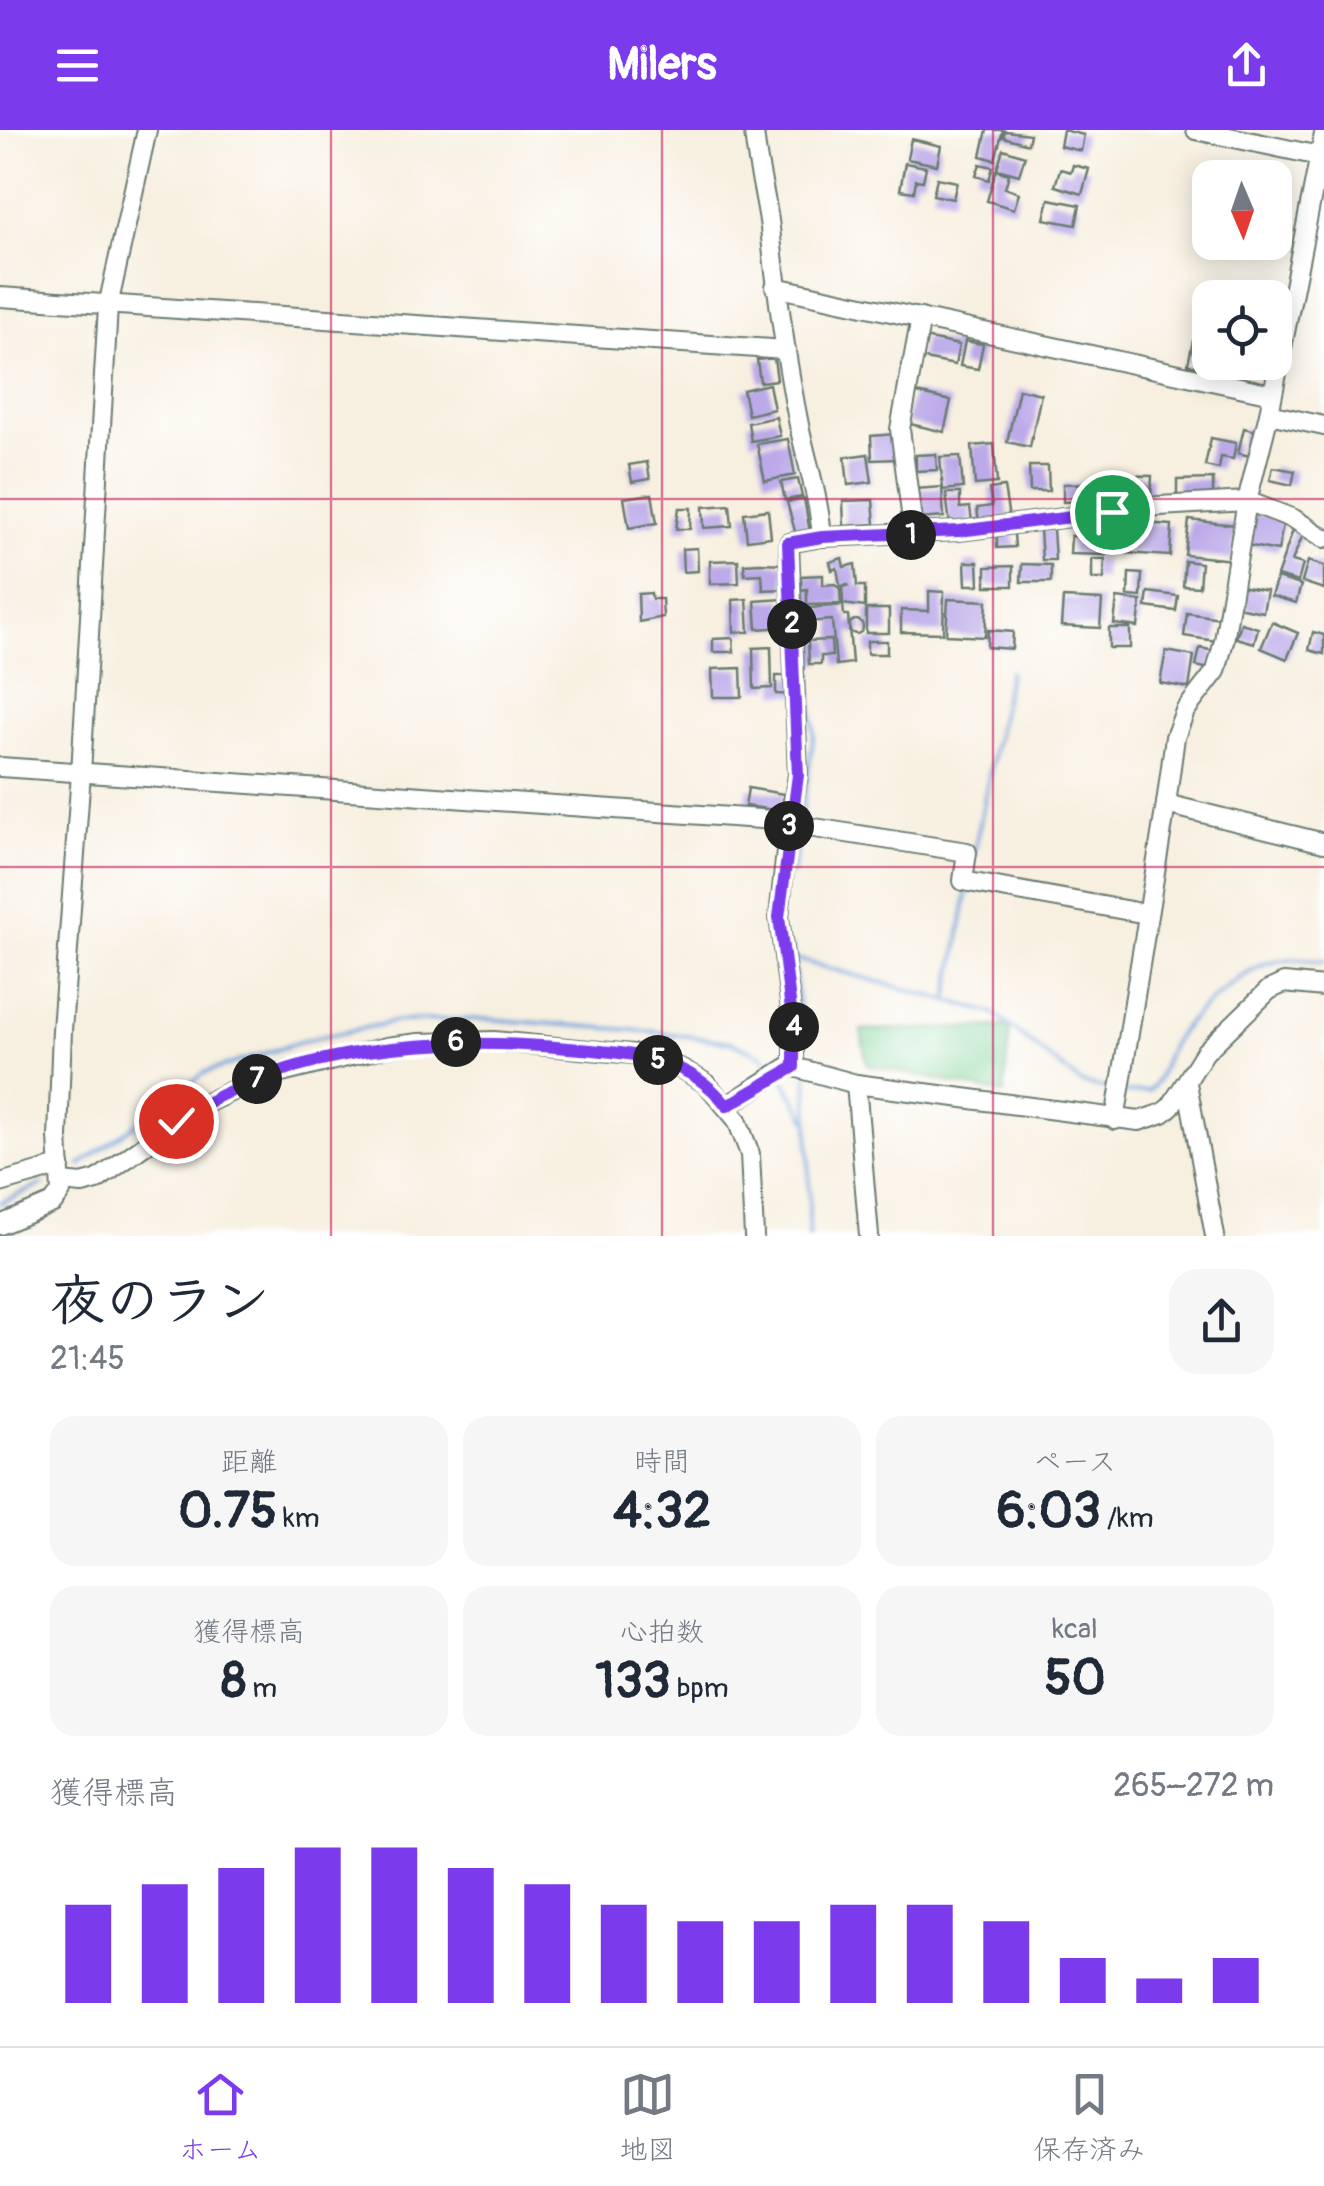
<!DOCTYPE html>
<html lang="ja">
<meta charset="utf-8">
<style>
:root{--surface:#fff;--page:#f6f6f7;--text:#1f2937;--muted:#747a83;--line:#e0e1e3;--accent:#7c3aed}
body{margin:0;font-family:Pangolin,"Klee One",sans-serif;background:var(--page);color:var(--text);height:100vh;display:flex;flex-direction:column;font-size:38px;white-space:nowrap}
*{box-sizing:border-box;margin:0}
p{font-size:32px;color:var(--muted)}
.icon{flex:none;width:55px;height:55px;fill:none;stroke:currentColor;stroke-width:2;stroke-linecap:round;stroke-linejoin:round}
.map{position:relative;height:1106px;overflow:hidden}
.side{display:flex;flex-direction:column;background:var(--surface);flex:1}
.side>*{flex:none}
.needle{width:65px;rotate:178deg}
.controls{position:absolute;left:1192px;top:30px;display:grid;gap:20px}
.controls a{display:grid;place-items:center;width:100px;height:100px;border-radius:20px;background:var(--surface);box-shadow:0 5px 25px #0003;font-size:50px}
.pin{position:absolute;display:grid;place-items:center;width:85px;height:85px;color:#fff;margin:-42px;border:5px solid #fff;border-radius:50%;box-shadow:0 2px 10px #0007}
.km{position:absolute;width:50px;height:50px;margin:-25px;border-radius:50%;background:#222;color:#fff;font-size:28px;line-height:50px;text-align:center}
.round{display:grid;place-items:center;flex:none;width:105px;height:105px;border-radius:30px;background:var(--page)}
.summary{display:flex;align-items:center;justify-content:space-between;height:170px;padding:0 50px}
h1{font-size:55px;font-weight:700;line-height:75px}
.metrics{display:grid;grid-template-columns:repeat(3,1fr);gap:15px;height:170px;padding:10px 50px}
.metrics div{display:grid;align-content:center;border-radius:25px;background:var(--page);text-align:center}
.metrics b{font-size:50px;font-weight:700}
.metrics small{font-size:28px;font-weight:400}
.metrics p{font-size:28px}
.chart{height:280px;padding:20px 50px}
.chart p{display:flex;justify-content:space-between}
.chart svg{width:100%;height:180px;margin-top:10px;stroke:var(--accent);stroke-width:6}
header{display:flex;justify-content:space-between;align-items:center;height:130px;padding:0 50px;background:var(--accent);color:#fff;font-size:45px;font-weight:700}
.dock{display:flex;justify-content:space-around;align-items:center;height:140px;border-top:2px solid var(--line);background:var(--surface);font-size:28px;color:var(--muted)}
.dock a{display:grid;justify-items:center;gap:5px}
.dock .on{color:var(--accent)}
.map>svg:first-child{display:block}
</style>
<header><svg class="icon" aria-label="menu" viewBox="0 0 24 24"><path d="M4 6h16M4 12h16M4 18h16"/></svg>Milers<svg class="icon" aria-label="share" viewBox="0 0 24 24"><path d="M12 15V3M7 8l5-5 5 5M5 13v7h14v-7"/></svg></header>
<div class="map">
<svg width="1324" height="1106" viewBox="0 0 1324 1106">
<rect width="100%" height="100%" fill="#fff"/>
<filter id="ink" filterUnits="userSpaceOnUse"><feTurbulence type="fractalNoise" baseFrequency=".01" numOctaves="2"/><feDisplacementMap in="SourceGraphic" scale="20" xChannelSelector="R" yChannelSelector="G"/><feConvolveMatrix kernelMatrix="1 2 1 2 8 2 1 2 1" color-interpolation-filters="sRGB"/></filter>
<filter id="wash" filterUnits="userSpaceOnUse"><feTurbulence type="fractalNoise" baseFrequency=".0048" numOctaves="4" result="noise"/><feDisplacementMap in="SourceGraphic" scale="40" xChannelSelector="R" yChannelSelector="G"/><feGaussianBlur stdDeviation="2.25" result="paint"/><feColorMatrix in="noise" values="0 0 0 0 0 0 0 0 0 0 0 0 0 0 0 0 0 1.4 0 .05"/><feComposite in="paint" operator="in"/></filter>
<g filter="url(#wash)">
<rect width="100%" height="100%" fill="#f7efdf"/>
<!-- green -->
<path fill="#7ed295" stroke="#4e8864" stroke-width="2.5" d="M1010,897l-6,67 -137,-29 -6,-35z"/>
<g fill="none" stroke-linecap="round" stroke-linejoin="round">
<!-- stream -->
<g stroke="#73a2dc" stroke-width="4">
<path d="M801,689l13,-86 -9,-98"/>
<path d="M1171,701l2,-20"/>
<path d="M974,724l35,-182"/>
<path d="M792,744l7,-40"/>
<path d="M791,817l15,115"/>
<path d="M795,829l198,54 88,70 31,7"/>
<path d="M948,871l20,-113"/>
<path d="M807,946l2,45"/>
<path d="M783,948l26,45v113"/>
<path d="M1126,963l23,-2c14,-14 14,-33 24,-49 15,-25 69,-71 96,-79 18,-6 37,-3 55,-1"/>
<path d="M80,1035l124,-92 103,-33 91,-19 89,-2 170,13 74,10 32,14 10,12"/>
<path d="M0,1073l43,-19"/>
</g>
</g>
<g id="blocks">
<!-- building -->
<g fill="#bba9e9">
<path d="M987,0h16l-8,30 -14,-4z"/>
<path d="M1063,0l21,5 -3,16 -21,-5z"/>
<path d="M1005,1l25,3 -2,10 -25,-7z"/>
<path d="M911,9l30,7 -4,19 -30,-6z"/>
<path d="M1003,19l22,7 -6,19 -22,-6z"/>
<path d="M905,33l21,4 -3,14 -7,-1 -2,12 -14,-2z"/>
<path d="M980,34l13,3 -4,13 -13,-4z"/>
<path d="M1073,35l16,4 -7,25 -27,-8 5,-17 11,3z"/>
<path d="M996,40l13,4 -4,14 14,5 -5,16 -27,-8z"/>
<path d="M937,48l20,4 -4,17 -20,-4z"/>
<path d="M1049,69l31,6 -4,20 -32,-6z"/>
<path d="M924,208l35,7 -4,20 -35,-7z"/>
<path d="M965,211l18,3 -5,25 -18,-3z"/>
<path d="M1193,211l17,3v18h8l-1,8 -29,-6z"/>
<path d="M774,228l3,22 -17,2 -3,-22z"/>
<path d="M769,254l5,25 -26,6 -5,-25z"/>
<path d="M1019,259l22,5 -11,53 -23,-5z"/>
<path d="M913,262l38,9 -7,31 -38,-9z"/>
<path d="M776,287l4,19 -29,5 -3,-18z"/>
<path d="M1244,298l15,4 -6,25 -15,-4z"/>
<path d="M896,304l2,25 -26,1 -1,-24z"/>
<path d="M1211,308l25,5 -3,16 -12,-2 -2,12 -14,-3z"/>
<path d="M788,309l7,36 -30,6 -8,-37z"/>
<path d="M994,314l3,39 -22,2 -3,-39z"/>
<path d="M868,324l4,28 -24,3 -3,-28z"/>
<path d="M936,324l1,16 -21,1v-16z"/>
<path d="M960,326l3,32 -20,2 -3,-33z"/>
<path d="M647,332l3,17 -18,3 -3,-17z"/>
<path d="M1029,336h19l1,25h-19z"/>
<path d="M1273,337l22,4 -3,14 -22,-5z"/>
<path d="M1116,345l36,1 -1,23 -36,-1z"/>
<path d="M798,349l4,18 -17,3 -4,-18z"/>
<path d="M1213,349v19l-36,1v-19z"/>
<path d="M1098,353v17l-35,2v-18z"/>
<path d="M942,357l2,30 -26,2 -3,-30z"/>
<path d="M1004,357l5,31 -30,4 -2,-14 15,-2 -3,-17z"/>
<path d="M946,363h14v15l10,-1 2,15 -22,3z"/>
<path d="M652,364l5,29 -28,5 -5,-30z"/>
<path d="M804,369l6,33 -14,3 -9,-33z"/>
<path d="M873,370l2,24 -31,2 -1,-25z"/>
<path d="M730,375l2,21 -28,2 -1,-21z"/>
<path d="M679,378h12l-1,21h-14z"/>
<path d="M768,380l3,27 -24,3 -3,-27z"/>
<path d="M1252,383l32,6 -6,32 -32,-6z"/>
<path d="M1189,390l47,5 -3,35 -48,-5z"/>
<path d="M1128,392l44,3 -2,31 -44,-3z"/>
<path d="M1053,399l2,31h-13l-2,-30z"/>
<path d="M1293,400l10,5 -11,26 11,3 -5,18 -21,-6z"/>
<path d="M997,404h17l1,13 -18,1z"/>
<path d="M1071,406l36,2 -1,17 -36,-1z"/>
<path d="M697,418l1,23 -15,1 -1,-23z"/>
<path d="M842,428l2,9 11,-3 2,22h8v21l-22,-3 -1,-17 7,-2 -9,1 -3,-18 -5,2 -2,-8z"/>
<path d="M1092,429h13l-1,20h-12z"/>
<path d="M738,430l1,23 -29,1v-23z"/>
<path d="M1185,431l16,2 -2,24 -16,-1z"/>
<path d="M1308,431l16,5v23l-22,-7z"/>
<path d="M965,432h13l1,23h-13z"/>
<path d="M760,433l24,1 1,25 -22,1 -1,-16 -17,1 -1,-11z"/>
<path d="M1022,434l29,1v17h-30z"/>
<path d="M1013,436v20h-27v-19z"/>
<path d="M1129,443l13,1 -1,23 -13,-1z"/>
<path d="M823,445v10l12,-1 5,5 1,15 -34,1v-16l-6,1v-14z"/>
<path d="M1277,448l24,7 -5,18 -25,-7z"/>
<path d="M1240,456l27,5 -4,21 -26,-5z"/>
<path d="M929,461l15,1 -1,41 -42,-1v-22l28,1z"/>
<path d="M1148,462l30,4 -2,15 -30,-4z"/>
<path d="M651,463l1,6h10l1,18 -24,5 -1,-28z"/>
<path d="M1063,468l39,2 -2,28 -39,-2z"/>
<path d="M1117,468l24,3 -3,26 -24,-3z"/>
<path d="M747,469l2,33h-15l-1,-32z"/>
<path d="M783,469l2,28 -28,2 -2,-28z"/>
<path d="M948,469l39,2 -2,36 -39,-2z"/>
<path d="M843,475l1,10h4l4,48 -16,2 -4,-45 -27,2v-7l6,-1 -1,-6z"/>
<rect x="866" y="479" width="23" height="24"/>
<path d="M1187,483l33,5 -4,23 -32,-5z"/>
<circle cx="856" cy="497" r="7"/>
<path d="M1272,492l26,11 -11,26 -26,-11z"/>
<path d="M1241,493l17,5 -4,15 -18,-5z"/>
<rect x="1109" y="498" width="21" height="20"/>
<path d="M988,500l25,2 -1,17 -25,-2z"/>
<path d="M1313,502l11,3v19l-15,-4z"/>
<path d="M733,508l1,14h-21v-13z"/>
<path d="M831,510l1,16h-11v8h-12l-1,-23z"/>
<rect x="867" y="511" width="20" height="13"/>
<path d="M771,517l1,41 -18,1 -1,-41z"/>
<path d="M1200,518l15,3 -5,18 -14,-3z"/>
<path d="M1166,521l28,5 -5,32 -29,-5z"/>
<path d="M741,538l1,29h-29l-1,-28z"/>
<path d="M776,546h23l-1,19 -22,-1z"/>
<path d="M748,658l36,6 -2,17 -37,-5z"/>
</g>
</g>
</g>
<g filter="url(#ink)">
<use href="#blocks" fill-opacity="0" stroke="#6b7b70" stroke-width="2.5"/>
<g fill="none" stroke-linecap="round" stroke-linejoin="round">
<defs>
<g id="minor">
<path d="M754,0c2,33 12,65 16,98 7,66 16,132 29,197 8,38 20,73 23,112"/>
<path d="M1196,0l128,27"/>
<path d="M775,157l497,107"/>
<path d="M0,167l786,53"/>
<path d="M1269,284l55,12"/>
<path d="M914,405l-14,-106 21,-111"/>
<path d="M0,637l789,54"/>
<path d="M1166,674l158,39"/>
<path d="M789,694l178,28 -4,29 184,33"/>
<path d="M794,937v-34l-15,-116 10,-93 9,-49 -9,-232 33,-6 137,-6 200,-25 88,-5 47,18 30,19"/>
<path d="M1187,953l28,153"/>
<path d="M856,954l13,152"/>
<path d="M727,976l59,-38 8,-1 62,17 283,37 24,-8 8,-7 34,-54 64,-62 15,-7 40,4"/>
<path d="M1115,990l51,-316 9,-67 10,-26 31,-40 8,-30 23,-140 22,-87 55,-280"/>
<path d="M62,1052l20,2 15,-4 99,-72 61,-29 130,-32 32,-4 75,-2 149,14 39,14 25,15 30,36 13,34 4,82"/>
<path d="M0,1053l60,-17"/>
<path d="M0,1095l53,-22 8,-11 -3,-55 4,-107 19,-257 27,-467 39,-176"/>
</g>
</defs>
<!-- minor casing -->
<use href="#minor" stroke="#6b7b70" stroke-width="22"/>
<!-- minor -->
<use href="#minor" stroke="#fff" stroke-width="18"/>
</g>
</g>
<g fill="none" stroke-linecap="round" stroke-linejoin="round" filter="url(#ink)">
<defs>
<path id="route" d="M176,991c116,-76 256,-85 392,-73 59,5 120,7 159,58l67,-39v-34l-15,-116 19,-142 -10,-232 34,-6 137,-6 153,-19"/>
</defs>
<!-- route casing -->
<use href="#route" stroke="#fff" stroke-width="20"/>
<!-- route -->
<use href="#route" stroke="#7c3aed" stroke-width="12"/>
</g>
<!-- grid -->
<path fill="none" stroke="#c2185b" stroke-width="2.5" stroke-opacity="0.55" d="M331,0v1106M662,0v1106M993,0v1106M0,369h1324M0,737h1324"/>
</svg>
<div class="controls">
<a><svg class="needle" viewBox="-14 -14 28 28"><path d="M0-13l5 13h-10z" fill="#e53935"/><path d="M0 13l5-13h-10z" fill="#747a83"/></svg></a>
<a><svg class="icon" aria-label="locate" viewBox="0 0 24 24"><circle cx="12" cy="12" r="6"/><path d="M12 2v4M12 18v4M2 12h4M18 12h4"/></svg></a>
</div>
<div class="pin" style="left:1112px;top:382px;background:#1e9e55"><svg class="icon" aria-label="arrive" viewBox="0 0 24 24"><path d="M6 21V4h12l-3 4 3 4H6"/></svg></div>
<div class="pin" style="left:176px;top:991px;background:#d93025"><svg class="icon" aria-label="check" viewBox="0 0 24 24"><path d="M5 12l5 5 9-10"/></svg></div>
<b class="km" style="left:911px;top:405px">1</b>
<b class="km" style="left:792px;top:494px">2</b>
<b class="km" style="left:789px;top:696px">3</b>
<b class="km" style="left:794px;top:897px">4</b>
<b class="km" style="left:658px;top:930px">5</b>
<b class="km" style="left:456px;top:912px">6</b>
<b class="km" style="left:257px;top:949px">7</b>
</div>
<section class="side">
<div class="summary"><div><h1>夜のラン</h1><p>21:45</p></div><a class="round"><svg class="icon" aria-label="share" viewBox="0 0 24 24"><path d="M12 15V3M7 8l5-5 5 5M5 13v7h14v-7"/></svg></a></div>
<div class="metrics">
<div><p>距離</p><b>0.75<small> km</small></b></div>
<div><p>時間</p><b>4:32</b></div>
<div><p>ペース</p><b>6:03<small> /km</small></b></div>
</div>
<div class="metrics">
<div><p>獲得標高</p><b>8<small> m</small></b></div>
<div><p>心拍数</p><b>133<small> bpm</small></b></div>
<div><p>kcal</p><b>50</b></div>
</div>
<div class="chart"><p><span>獲得標高</span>265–272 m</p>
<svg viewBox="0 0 160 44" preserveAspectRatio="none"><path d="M5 44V20M15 44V15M25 44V11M35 44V6M45 44V6M55 44V11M65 44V15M75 44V20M85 44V24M95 44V24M105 44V20M115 44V20M125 44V24M135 44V33M145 44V38M155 44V33"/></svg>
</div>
</section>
<nav class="dock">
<a class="on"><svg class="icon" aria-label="home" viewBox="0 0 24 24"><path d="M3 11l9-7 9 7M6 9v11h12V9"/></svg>ホーム</a>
<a><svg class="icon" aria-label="map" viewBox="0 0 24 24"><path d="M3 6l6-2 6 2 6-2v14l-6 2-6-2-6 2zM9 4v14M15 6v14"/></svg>地図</a>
<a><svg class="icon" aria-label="saved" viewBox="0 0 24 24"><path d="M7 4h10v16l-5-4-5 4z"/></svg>保存済み</a>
</nav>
